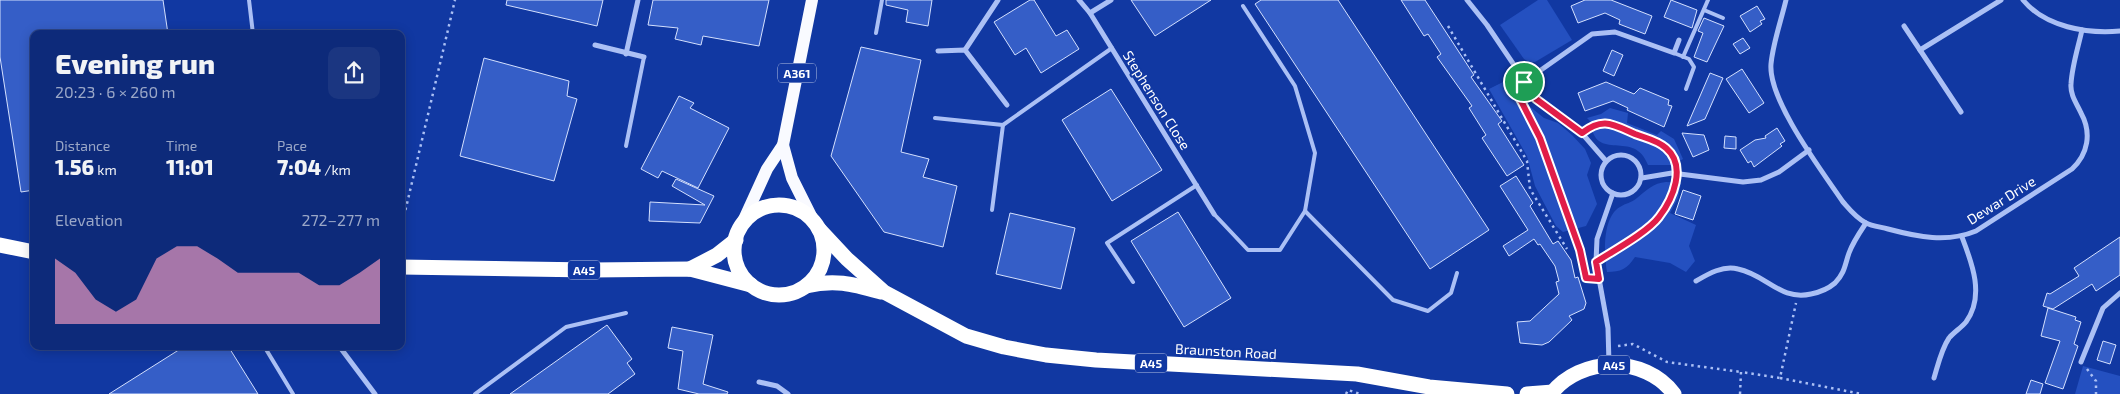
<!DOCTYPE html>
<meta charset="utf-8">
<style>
:root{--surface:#0d2a7a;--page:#1b3681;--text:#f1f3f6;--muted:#9aa7c7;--line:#2d468b;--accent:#e797bd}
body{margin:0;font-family:"Exo 2",sans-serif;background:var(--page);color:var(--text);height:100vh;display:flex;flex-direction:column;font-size:19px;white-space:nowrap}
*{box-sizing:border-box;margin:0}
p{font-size:16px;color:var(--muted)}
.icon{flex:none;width:28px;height:28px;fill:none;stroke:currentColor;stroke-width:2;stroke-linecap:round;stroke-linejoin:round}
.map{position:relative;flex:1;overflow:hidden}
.details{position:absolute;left:30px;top:30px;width:375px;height:320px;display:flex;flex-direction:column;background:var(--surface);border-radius:10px;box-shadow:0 2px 12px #0003,0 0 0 1px var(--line)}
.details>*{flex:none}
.pin{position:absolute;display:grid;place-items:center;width:42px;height:42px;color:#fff;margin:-21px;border:2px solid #fff;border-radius:50%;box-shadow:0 1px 5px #0007}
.round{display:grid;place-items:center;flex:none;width:52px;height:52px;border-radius:10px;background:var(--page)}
.head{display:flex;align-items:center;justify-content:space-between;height:85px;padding:0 25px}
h1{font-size:28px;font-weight:800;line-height:38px}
.figures{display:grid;grid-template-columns:repeat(3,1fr);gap:8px;height:85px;padding:5px 25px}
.figures div{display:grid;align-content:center}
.figures b{font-size:21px;font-weight:800}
.figures small{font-size:14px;font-weight:400}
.figures p{font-size:14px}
.chart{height:140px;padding:10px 25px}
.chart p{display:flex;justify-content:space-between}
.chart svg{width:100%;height:90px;margin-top:5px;fill:var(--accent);opacity:.7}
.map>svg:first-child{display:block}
</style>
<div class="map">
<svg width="2120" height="394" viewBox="0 0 2120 394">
<rect width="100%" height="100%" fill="#1138a2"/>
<!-- green -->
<g fill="#2450c0">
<path d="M1538,0h9l25,40 -37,22h-6l-5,-3 -24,-34z"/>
<path d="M1503,82l26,24 15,12 14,5 14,12 13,14 6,14 -4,12 10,29 -11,22 -23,6 -7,-6 -21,-40 -8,-30 -38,-67z"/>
<path d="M1610,108l18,5 -1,10 30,12 4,-4 13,8 9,20 -10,6h-25c-13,-37 -54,-1 -57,-43l-4,-4 14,-4z"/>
<path d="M1666,182l15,1 -3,15 -8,15 26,12 -7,21 6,15 -9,11 -16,-9 -35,-6c-8,12 -14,15 -28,15 -3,-17 -5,-55 13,-65 6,-4 11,-4 17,-9 10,-8 16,-15 29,-16z"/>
<path d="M2083,366l37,10v18h-45z"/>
</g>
<!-- building -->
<g fill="#355ec7" stroke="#d4e0fe">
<path d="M0,0h163l5,34h-134v156l-13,2 -21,-135z"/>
<path d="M507,0h96l-6,26 -91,-21z"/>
<path d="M653,0h116l-10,46 -56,-10 -2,9 -26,-6 3,-11 -30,-3z"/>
<path d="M886,0h46l-4,26 -22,-4 2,-12 -22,-5z"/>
<path d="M1030,0h4l22,36 11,-6 12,19 -38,24 -15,-25 -11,7 -21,-33z"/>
<path d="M1131,0h80l-56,36z"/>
<path d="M1261,0h77l151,230 -59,39 -175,-265z"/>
<path d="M1401,0h24l49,75 -3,2 31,44 -4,3 26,41 -17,11 -25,-38 4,-3 -17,-27 3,-2 -35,-49 4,-3 -13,-20 -4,2z"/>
<path d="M1585,0h26l41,16 -7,18 -26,-10 1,-4 -15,-7 -27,10 -7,-17z"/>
<path d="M1671,0l26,10 -5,18 -28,-11z"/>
<path d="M1757,6l8,13 -5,2 2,3 -12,8 -10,-16z"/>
<path d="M1704,18l20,8 -17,36 -13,-5 9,-24 -5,-2z"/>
<path d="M1743,38l7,10 -10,6 -7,-10z"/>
<path d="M861,47l60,13 -20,92 28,7 -6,18 34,9 -14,61 -59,-15 -53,-76z"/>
<path d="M1612,50l11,5 -9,21 -11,-5z"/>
<path d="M484,58l85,23 -2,15 10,3 -23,82 -94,-25z"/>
<path d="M1742,69l22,34 -15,10 -23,-34z"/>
<path d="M1710,73l13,5 -18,41 -18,7z"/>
<path d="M1606,82l28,12 6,-6 29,12 -1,5 4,1 -8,21 -37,-17 1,-2 -15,-7 -28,10 -7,-18z"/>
<path d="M1111,89l51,81 -50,31 -50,-81z"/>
<path d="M679,96l15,7 -4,5 39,20 -31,60 -36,-17 -4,7 -17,-9z"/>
<path d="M1777,128l8,13 -5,3 2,2 -28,21 -3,-6 -3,2 -8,-13 15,-10 11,-2 -1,-2z"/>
<path d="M1682,133l22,2 5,15 -16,7z"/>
<path d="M1725,136l11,1v12l-12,-1z"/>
<path d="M1516,176l17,27 -3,3 23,38 5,-3 13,19 4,18 3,-1 8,26 -2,6 -15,7 3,4 -23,22 -7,3 -22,-2 -3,-21 13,-1 29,-27 -3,-12 3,-1 -4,-15 -15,-22 -2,1 -4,-6 -25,17 -6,-10 25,-16 -28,-44z"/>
<path d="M676,179l38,17 -14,27 -51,-2 1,-19 55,3 -33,-19z"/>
<path d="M1683,190l18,6 -8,24 -18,-6z"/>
<path d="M1178,212l53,86 -47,29 -53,-86z"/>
<path d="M1010,213l65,15 -14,61 -65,-15z"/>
<path d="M2120,237v38l-24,16 -4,-7 -39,25 -10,-3 4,-13 3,1 29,-18 -5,-8z"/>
<path d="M2048,308l28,9 -1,3 6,2 -7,22 4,2 -15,43 -18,-6 15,-42 -19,-5z"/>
<path d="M607,325l25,34 -5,4 8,11 -27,20h-98z"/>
<path d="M672,327l41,8 -10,49 25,8 -1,2h-28l-21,-5 5,-38 -15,-3z"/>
<path d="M2103,341l13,4 -6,19 -13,-4z"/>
<path d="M185,346h43l30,48h-149z"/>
<path d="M2031,380l12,4 -3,10h-14z"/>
</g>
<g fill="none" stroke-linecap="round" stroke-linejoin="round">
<!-- path -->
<g stroke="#abc0f5" stroke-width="2.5" stroke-dasharray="2.5 4" stroke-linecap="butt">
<path d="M1448,26l79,135 3,28 37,60"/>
<path d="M1519,91l-1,4 21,43 41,112 6,28 4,1"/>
<path d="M1588,128l5,-4 12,-2 51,20 11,7 9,16"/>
<path d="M401,229l54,-229"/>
<path d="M1606,255c32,-21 59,-32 69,-73"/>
<path d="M1618,346l15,-2 34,18 74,10"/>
<path d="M2087,369l9,12v13"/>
<path d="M1780,378l82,16"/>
<path d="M1346,394l2,-4 12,4"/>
<path d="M1740,394l1,-22 39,6 16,-75"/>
</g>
<!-- lane -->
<g stroke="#abc0f5" stroke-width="4">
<path d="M249,0l4,34"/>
<path d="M1704,10l19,8"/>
<path d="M876,33l6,-33"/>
<path d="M1674,53l15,6 5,8 -8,22"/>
<path d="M1683,57l25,-57"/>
<path d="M935,118l68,7 109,-77"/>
<path d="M626,146l18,-89"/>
<path d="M992,210l11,-85"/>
<path d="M1305,211l88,89 35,11 23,-18 6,-20"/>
<path d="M1214,214l34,36h32l25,-39 10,-58 -20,-67 -52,-80"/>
<path d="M1133,282l-26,-39 90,-58"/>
<path d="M264,346l29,48"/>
<path d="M475,394l91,-67 60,-14"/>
</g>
<!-- street -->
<g stroke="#abc0f5" stroke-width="5">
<path d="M1079,0l11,13 124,201"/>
<path d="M1467,0l20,25 50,74 42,31 27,31"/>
<path d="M1786,0c-5,21 -13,43 -15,64 -3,36 51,107 72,138 7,8 13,16 23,21 6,3 15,4 22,6 30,8 59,14 88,2l96,-62c16,-15 20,-36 9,-56 -4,-9 -11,-18 -10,-29 1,-18 7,-36 11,-54"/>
<path d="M2023,0c22,27 64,34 97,31"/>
<path d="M1090,13l21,-13"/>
<path d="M1904,26l16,24 81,-50"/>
<path d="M595,45l49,12"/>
<path d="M965,50l33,-50"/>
<path d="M1920,50l41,62"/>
<path d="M938,51l27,-1 42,55"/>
<path d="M626,54l12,-54"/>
<path d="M1524,82l68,-48 23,-2 59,21 5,-13"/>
<circle cx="1621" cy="175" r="20"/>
<path d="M1642,178l30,-5 71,9 18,-2 18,-8 30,-22"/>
<path d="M1696,281c12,-7 27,-16 42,-12 29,6 42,32 73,25 10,-2 17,-5 24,-11 10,-10 10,-19 14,-30 4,-11 11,-21 17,-30"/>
<path d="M339,346l36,48"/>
<path d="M2081,362l22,-54 17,-15"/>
<path d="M1609,364l-1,-36 -12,-66 1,-23 16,-46"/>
<path d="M1934,378c4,-13 7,-28 15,-40 5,-6 12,-10 17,-16 19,-26 6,-59 -4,-85"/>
<path d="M759,382l18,4 11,8"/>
</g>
<!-- primary -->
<g stroke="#f9faff" stroke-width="12">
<path d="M783,145l9,33 20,40"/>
<path d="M741,226l26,-57 16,-24 29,-145"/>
</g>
<!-- highway -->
<g stroke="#fff" stroke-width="15">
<circle cx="779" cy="250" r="45"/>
<path d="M819,229l28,30 37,33 82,44 38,11 42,8 50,5 261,14 72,13 78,7"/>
<path d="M0,245l34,7"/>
<path d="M401,267l190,3 99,-1 61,16"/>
<path d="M690,269l27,-14 19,-15"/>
<path d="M806,286c29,-7 46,-2 75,6"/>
<path d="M1527,394l26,-2"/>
<path d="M1551,394c29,-38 94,-39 123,0"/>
</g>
</g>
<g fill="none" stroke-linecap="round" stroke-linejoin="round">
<defs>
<path id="route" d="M1524,82l12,17 46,34c21,-16 30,-9 53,1 10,4 22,6 31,14 21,18 7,51 -7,69 -11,15 -46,34 -63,45l3,17 -13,-1 -6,-28 -40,-112 -22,-43z"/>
</defs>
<!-- route casing -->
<use href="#route" stroke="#fff" stroke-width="10"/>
<!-- route -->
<use href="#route" stroke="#e11d48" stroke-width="6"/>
</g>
<g text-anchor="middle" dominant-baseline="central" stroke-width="4" stroke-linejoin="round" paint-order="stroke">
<!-- shield labels -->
<g fill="#1138a2" stroke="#b8c3e3" stroke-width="1">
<rect x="778" y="63.5" width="38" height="19" rx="4"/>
<rect x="568" y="260.5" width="32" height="19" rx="4"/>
<rect x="1135" y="353.5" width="32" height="19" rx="4"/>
<rect x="1598" y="355.5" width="32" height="19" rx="4"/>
</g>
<g font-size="12" font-weight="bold" fill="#fff">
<text x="797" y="73">A361</text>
<text x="584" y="270">A45</text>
<text x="1151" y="363">A45</text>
<text x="1614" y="365">A45</text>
</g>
<!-- street labels -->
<g font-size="14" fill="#fff" stroke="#1138a2">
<text transform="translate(1157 100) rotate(58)">Stephenson Close</text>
<text transform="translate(2001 200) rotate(-32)">Dewar Drive</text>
<text transform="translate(1226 351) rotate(3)">Braunston Road</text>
</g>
</g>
</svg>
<div class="pin" style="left:1524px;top:82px;background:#1e9e55"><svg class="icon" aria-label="arrive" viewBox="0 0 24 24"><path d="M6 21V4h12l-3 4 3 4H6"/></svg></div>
<section class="details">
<div class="head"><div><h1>Evening run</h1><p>20:23 · 6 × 260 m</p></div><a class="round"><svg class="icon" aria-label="share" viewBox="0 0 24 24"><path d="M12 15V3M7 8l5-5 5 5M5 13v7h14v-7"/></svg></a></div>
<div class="figures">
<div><p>Distance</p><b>1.56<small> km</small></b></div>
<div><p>Time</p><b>11:01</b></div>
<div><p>Pace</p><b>7:04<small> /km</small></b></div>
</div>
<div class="chart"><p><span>Elevation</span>272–277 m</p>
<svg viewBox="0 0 160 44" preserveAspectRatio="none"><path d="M0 44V12L10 19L20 32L30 38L40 32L50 12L60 6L70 6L80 12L90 19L100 19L110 19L120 19L130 25L140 25L150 19L160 12V44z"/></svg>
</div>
</section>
</div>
